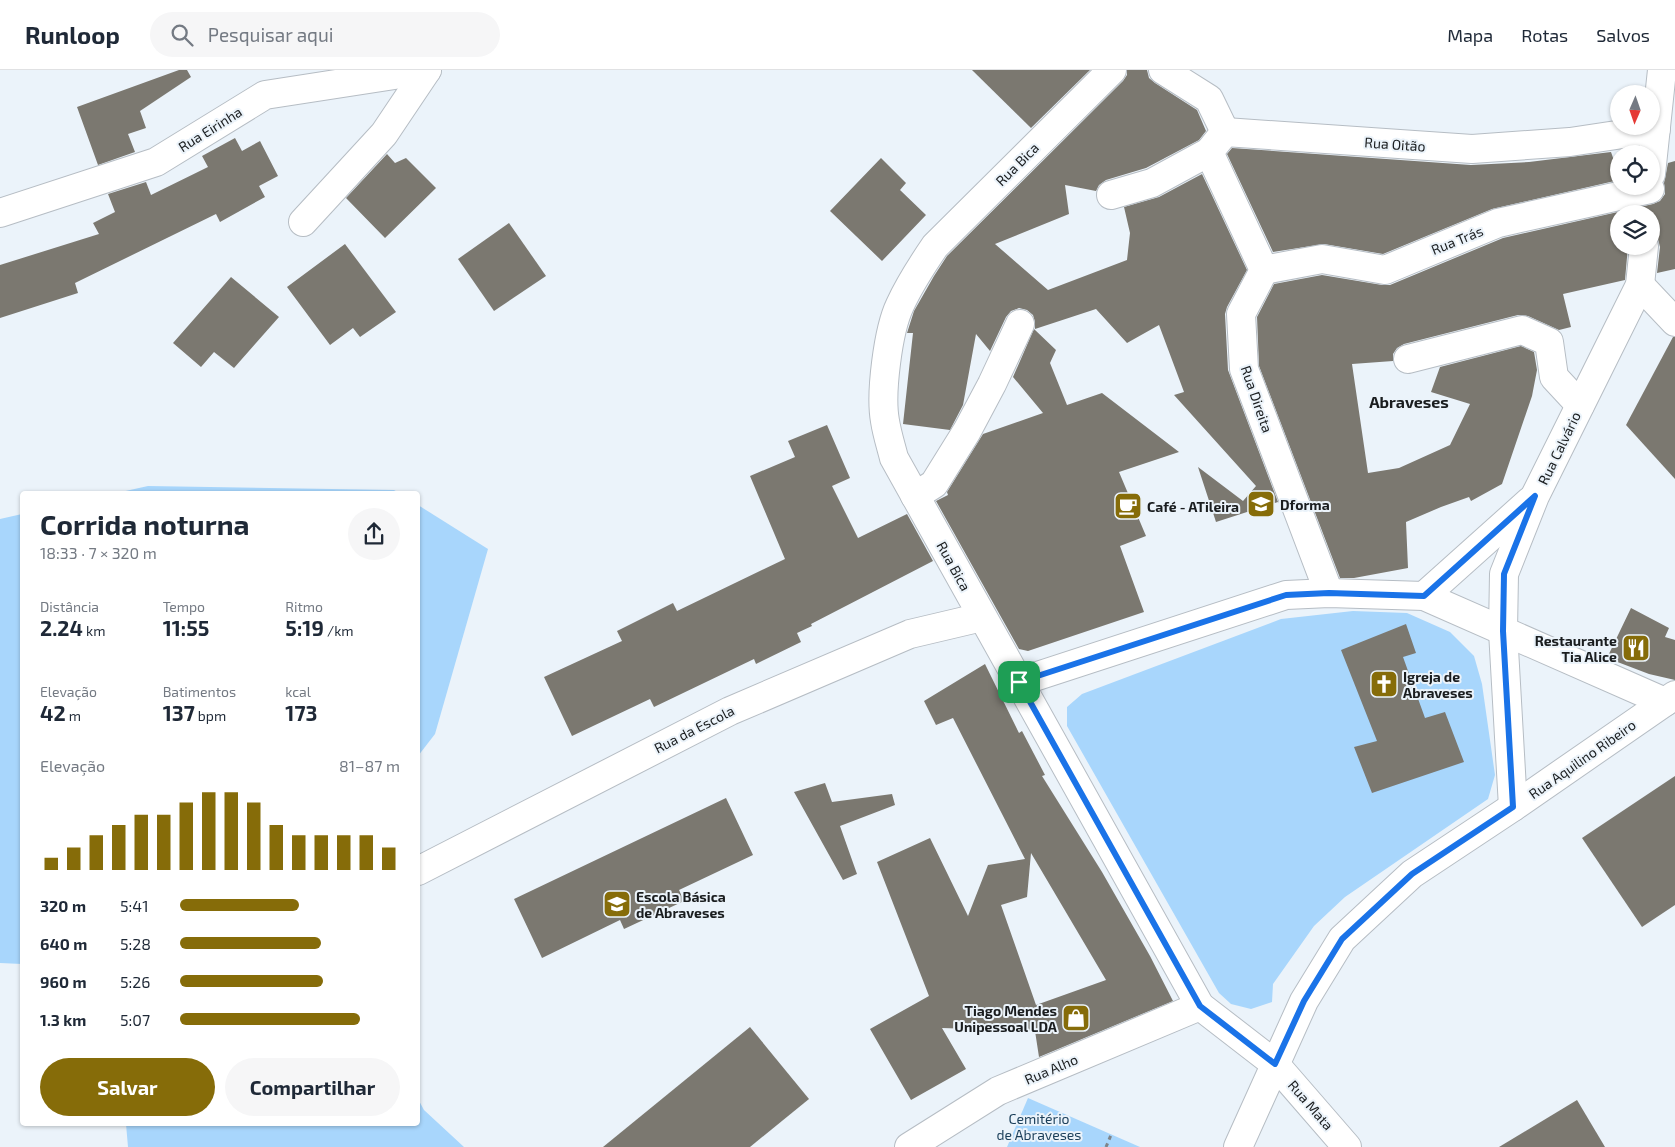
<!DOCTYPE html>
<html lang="pt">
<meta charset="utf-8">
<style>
:root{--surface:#fff;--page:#f6f6f7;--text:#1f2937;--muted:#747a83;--line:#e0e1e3;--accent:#866c09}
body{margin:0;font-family:"Exo 2",sans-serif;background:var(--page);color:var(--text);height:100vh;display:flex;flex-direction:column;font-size:19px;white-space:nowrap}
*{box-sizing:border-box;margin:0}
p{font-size:16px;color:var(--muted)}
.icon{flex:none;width:28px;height:28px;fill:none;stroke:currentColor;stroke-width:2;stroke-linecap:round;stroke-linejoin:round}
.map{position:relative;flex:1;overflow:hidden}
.details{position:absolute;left:20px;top:421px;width:400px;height:635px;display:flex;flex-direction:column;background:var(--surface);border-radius:5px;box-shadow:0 1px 4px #0004}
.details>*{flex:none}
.needle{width:32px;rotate:182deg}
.controls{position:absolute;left:1610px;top:15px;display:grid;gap:10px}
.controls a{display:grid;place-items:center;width:50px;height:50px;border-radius:50%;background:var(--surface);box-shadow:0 1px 4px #0004;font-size:25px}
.pin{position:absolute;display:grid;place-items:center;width:42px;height:42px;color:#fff;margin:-21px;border-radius:10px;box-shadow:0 2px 8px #0006}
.round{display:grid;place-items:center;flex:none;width:52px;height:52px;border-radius:26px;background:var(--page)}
.summary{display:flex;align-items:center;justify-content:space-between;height:85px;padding:0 20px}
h1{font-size:28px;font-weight:700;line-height:38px}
.stats{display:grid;grid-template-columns:repeat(3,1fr);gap:8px;height:85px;padding:5px 20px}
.stats div{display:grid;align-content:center}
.stats b{font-size:21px;font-weight:700}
.stats small{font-size:14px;font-weight:400}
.stats p{font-size:14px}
.chart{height:140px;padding:10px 20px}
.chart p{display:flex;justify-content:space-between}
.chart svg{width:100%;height:90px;margin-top:5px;stroke:var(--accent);stroke-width:6}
.cta{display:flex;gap:10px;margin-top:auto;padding:10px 20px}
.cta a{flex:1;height:58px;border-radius:30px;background:var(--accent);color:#fff;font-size:20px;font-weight:700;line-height:58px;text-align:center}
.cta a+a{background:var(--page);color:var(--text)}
ul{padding:0 20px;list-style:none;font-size:16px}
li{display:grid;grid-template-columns:80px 60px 1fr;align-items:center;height:38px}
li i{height:12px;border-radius:6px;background:var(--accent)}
header{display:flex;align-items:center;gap:30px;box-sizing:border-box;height:70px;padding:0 25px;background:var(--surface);border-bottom:1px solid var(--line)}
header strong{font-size:24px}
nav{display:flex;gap:28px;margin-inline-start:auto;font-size:18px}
.search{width:350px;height:45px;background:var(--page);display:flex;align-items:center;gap:12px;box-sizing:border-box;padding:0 18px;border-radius:28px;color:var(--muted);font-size:19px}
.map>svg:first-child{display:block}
</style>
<header>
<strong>Runloop</strong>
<div class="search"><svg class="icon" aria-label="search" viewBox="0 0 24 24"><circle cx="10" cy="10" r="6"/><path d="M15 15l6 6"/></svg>Pesquisar aqui</div>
<nav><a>Mapa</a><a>Rotas</a><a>Salvos</a></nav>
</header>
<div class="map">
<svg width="1675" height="1077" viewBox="0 0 1675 1077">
<rect width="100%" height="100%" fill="#ebf3fa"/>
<!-- green -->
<g fill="#a8d6fc">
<path d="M148,416l246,4 7,4h-289z"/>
<path d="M418,435l70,44 -53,185 -17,22z"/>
<path d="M22,444v450l-22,-1v-444z"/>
<path d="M1353,541l54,2 43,19 24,24 8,28 13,91 -7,24 -143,98 -31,29 -41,58 -1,18 -21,7 -20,-5 -12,-11 -152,-267v-19l15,-13 199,-75z"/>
<path d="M1028,1028l112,49h-133z"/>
<path d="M418,1029l6,11 40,37h-336l-2,-23h292z"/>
</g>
<!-- building -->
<g fill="#7b7870" fill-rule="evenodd">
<path d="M179,0h8l4,7 -51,34 6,17 -18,6 7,18 -37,13 -21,-58z"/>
<path d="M972,0h118l-59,58z"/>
<path d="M1127,0h20l2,8 6,5 42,27 9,21 -7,9 -53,28 -40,12 -7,5 -3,6 -31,-6 4,29 -74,30 53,46 79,-30 3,-27 -6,-26 35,-10 43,-23 45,96 -20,37 -2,7 3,56 50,132 -62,20 -18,-55 45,34 13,-15 -82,-91 10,-3 -25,-67 -32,18 -31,-34 -61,20v-7l-2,-7 -6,-5 -8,-2 -8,3 -5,6 -16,34 -14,-17 -13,71 -13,25 -47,-6 10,-91h-6l7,-22 20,-35 13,-20 176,-175 4,-6z"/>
<path d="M235,68l7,13 18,-10 18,35 -19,10 6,11 -45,25 -4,-8 -141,69 3,10 -78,25v-53l99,-31 -6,-11 22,-11 -7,-18 38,-12 5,13 57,-28 -6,-11z"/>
<path d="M1232,78l239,17 58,-3 82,-10 8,23v5l-127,29 -109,45 -59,-10 -51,8 -46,-98z"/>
<path d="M387,84l8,9 11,-5 30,30 -51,50 -39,-40z"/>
<path d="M881,88l25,25 -6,7 26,25 -44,46 -52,-50z"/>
<path d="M1675,91v108l-18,4 3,-26 -2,-8 -7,-6v-19h-32v32h9l-3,34 -62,14 8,33 -12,3 -31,-14 -10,-1 -114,29 -7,4 -4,6v7l-41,3 16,109 31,-5 51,-23 20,-41 -39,-12 9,-25 81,-21 13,6 3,18 -5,26 -30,88 -31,17 -2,-4 -28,10 -35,15 2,46 -54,10h-14l-81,-212 -2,-49 17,-33 48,-9 60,10h8l113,-47 150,-34 7,-3 5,-7 -1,-11 4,-20z"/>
<path d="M509,153l37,53 -52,35 -36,-52z"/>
<path d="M345,174l51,68 -36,25 -7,-9 -23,17 -43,-58z"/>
<path d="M231,207l48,40 -45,51 -20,-16 -13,15 -28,-24z"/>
<path d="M1034,259l22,21 -6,13 17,42 35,-12 77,59 -60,20 27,64 -26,10 24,66 -116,39 -9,-2 -83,-148 12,-6 -1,-3 36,-58 60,-21 -30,-36z"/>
<path d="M1673,267h2v142l-49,-54z"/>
<path d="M827,355l23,53 -18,8 26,52 49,-24 26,47 -122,63 1,2 -15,7 4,9 -45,22 -2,-5 -100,48 -4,-8 -78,37 -28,-59 78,-36 -5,-10 56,-28 4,8 108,-52 -35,-83 45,-19 -7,-16z"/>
<path d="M1631,538l38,20 -4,9 10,3v40l-26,-6 -42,-16z"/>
<path d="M1406,554l10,29 -13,4 22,61 20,-6 19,50 -92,31 -18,-46 23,-6 -36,-91z"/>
<path d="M985,594l34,69 3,-2 23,44 -3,1 60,96 48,84 23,45 -134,56 -4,-26 -93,-3 24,41 -55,31 -41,-71 59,-33 -52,-134 53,-24 38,78 20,-51 37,-6 -72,-141 -17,7 -12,-24zM1031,783l75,127 -70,25 -35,-100 26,-8z"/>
<path d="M1675,706v129l-33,22 -60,-89z"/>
<path d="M825,713l7,19 60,-8 3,11 -55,21 17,48 -14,6 -49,-88z"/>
<path d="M726,728l27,57 -74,35 5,11 -60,28 -4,-9 -78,38 -28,-59z"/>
<path d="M750,957l59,72 -59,48h-147z"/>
<path d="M1577,1030l28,47h-106z"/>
</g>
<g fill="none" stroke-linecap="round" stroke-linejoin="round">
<defs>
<g id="minor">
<path d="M1112,0l-177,176c-13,19 -25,37 -35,59 -12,25 -20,89 -15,116 2,13 6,25 9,37l306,548 75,58 72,83"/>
<path d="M1163,0l46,29 16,33"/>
<path d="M1225,62l247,17 98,-7 86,-13"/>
<path d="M1209,82l55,118 -23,44 3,55 85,224"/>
<path d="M1651,104l11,-104"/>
<path d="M1111,125l41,-12 57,-31 12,-15"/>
<path d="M0,143l156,-51 109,-67 162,-25"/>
<path d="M303,152l81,-88 43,-64"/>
<path d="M1264,200l58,-11 63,11 113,-47 152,-34"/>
<path d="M1640,215l35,37"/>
<path d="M1408,289l114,-29 27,12 5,35 26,28"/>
<path d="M915,426l19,-12 33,-53 25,-47 28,-60"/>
<path d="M1424,526l106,-95"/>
<path d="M1019,612l267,-87 43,-2 95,3 241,106"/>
<path d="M1513,737l-10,-176 1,-57 31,-78 105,-211 4,-39"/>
<path d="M418,801l312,-160 180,-77 72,-17"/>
<path d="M909,1077l89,-56 202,-85"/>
</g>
<path id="tertiary" d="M1238,1077l66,-146 38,-62 70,-65 101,-67 162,-112"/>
</defs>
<!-- minor casing -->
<use href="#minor" stroke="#b6bdc4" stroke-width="30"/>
<!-- tertiary casing -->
<use href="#tertiary" stroke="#b6bdc4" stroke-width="30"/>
<!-- path -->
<path stroke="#7f8489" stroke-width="3" stroke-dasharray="4 4" stroke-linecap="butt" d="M1106,1077l5,-12"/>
<!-- minor -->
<use href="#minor" stroke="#fff" stroke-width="28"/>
<!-- tertiary -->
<use href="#tertiary" stroke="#fff" stroke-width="28"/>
</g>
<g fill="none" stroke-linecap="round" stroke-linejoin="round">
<defs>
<path id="route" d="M1535,426l-31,78 -1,57 10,176 -101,67 -70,65 -38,62 -29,63 -75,-58 -181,-324 267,-87 43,-2 95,3z"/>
</defs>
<!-- route casing -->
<use href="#route" stroke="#fff" stroke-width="10"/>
<!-- route -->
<use href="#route" stroke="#1a73e8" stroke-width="6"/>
</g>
<!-- icons -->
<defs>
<symbol id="university-square" viewBox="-11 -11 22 22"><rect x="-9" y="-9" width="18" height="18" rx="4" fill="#866c09" stroke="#ebf3fa"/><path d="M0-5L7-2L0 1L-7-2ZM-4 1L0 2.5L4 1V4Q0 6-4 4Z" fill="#fff"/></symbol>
<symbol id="cafe-square" viewBox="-11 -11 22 22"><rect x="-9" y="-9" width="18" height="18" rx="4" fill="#866c09" stroke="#ebf3fa"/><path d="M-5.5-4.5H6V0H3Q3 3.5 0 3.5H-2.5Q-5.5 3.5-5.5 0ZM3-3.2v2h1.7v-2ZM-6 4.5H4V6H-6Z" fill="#fff"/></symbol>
<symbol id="restaurant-square" viewBox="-11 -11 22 22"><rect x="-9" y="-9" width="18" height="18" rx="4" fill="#866c09" stroke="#ebf3fa"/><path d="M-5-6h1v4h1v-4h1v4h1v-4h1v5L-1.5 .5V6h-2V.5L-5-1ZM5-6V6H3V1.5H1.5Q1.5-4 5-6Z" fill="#fff"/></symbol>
<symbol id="church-square" viewBox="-11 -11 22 22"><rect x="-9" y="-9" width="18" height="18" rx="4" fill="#866c09" stroke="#ebf3fa"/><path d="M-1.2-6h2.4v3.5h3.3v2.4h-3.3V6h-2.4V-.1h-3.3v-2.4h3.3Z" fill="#fff"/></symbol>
<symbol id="school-square" viewBox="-11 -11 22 22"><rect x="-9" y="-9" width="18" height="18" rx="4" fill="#866c09" stroke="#ebf3fa"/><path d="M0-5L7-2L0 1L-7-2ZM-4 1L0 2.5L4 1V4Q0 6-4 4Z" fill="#fff"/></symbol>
<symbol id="shop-square" viewBox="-11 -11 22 22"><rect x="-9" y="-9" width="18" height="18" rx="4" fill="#866c09" stroke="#ebf3fa"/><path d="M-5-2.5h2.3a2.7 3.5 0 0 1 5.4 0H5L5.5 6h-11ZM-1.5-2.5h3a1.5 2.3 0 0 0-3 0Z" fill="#fff"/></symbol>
</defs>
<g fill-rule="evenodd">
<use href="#university-square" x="1245" y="418" width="32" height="32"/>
<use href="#cafe-square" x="1112" y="420" width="32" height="32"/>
<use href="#restaurant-square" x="1620" y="562" width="32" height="32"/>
<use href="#church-square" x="1368" y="598" width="32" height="32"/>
<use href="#school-square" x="601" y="818" width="32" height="32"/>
<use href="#shop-square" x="1060" y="932" width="32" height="32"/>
</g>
<g text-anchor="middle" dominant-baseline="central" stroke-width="4" stroke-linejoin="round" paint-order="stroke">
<!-- street labels -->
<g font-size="14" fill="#1a1d1f" stroke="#ebf3fa">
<text transform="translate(210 59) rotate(-32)">Rua Eirinha</text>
<text transform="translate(1395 74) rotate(4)">Rua Oitão</text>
<text transform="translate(1017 94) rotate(-45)">Rua Bica</text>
<text transform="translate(1457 170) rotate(-22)">Rua Trás</text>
<text transform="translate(1257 329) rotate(71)">Rua Direita</text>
<text transform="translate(1559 378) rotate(-64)">Rua Calvário</text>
<text transform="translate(954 496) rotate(61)">Rua Bica</text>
<text transform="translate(694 659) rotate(-27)">Rua da Escola</text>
<text transform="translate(1582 689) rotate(-35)">Rua Aquilino Ribeiro</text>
<text transform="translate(1051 999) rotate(-23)">Rua Alho</text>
<text transform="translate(1311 1035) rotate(49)">Rua Mata</text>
</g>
<!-- poi labels -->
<g font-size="14" font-weight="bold" fill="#1a1d1f" stroke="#ebf3fa" text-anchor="start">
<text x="1280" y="434">Dforma</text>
<text x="1147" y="436">Café - ATileira</text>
<text x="1617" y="570" text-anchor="end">Restaurante<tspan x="1617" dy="16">Tia Alice</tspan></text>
<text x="1403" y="606">Igreja de<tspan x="1403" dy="16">Abraveses</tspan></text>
<text x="636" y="826">Escola Básica<tspan x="636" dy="16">de Abraveses</tspan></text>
<text x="1057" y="940" text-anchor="end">Tiago Mendes<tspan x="1057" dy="16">Unipessoal LDA</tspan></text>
</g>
<!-- park labels -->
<g font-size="14" fill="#1b3f5a" stroke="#ebf3fa">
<text x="1039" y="1048">Cemitério<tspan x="1039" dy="16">de Abraveses</tspan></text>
</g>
<!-- quarter labels -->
<g font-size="16" font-weight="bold" fill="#1a1d1f" stroke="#ebf3fa">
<text x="1409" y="331">Abraveses</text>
</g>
</g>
</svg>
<div class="controls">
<a><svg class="needle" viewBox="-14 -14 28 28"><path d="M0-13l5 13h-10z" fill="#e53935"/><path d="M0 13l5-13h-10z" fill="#747a83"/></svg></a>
<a><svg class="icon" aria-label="locate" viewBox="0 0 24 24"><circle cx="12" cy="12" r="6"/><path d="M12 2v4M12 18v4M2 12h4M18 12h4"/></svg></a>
<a><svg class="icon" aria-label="layers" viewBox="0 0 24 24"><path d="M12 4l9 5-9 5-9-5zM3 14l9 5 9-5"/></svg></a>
</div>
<div class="pin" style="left:1019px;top:612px;background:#1e9e55"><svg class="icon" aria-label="arrive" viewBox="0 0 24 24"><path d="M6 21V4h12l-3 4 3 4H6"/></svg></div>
<section class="details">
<div class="summary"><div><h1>Corrida noturna</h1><p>18:33 · 7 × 320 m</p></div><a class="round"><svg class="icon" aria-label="share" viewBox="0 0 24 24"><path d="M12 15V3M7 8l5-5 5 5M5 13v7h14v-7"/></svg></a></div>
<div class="stats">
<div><p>Distância</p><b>2.24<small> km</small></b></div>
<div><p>Tempo</p><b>11:55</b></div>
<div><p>Ritmo</p><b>5:19<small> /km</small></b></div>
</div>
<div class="stats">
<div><p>Elevação</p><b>42<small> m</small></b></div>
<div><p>Batimentos</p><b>137<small> bpm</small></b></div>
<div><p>kcal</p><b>173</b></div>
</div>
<div class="chart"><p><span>Elevação</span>81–87 m</p>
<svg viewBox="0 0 160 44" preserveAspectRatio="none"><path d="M5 44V38M15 44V33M25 44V27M35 44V22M45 44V17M55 44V17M65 44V11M75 44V6M85 44V6M95 44V11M105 44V22M115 44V27M125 44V27M135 44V27M145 44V27M155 44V33"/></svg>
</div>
<ul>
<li><b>320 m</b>5:41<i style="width:54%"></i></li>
<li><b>640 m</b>5:28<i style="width:64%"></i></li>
<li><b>960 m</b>5:26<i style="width:65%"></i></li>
<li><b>1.3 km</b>5:07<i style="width:82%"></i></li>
</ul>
<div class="cta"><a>Salvar</a><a>Compartilhar</a></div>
</section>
</div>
